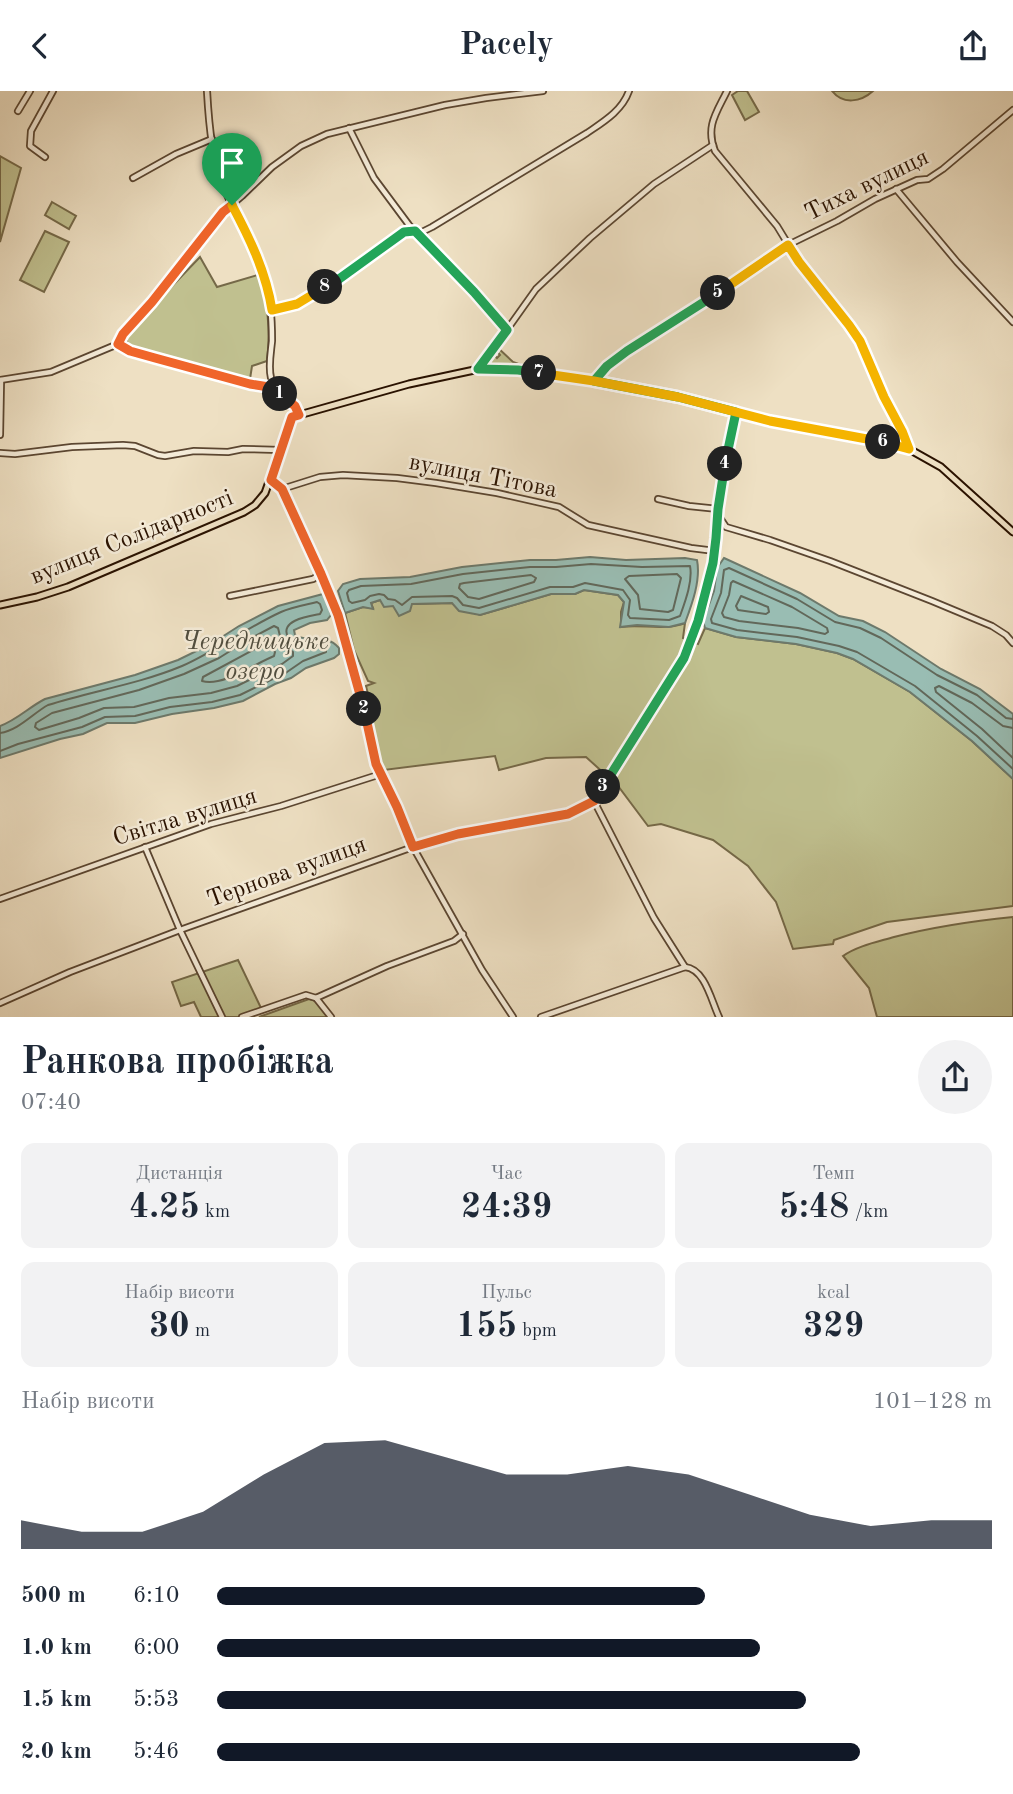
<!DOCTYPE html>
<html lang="uk">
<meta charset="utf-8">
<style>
:root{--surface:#fff;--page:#f2f2f3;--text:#1f2937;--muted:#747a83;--accent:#111827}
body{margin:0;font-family:"Old Standard TT",serif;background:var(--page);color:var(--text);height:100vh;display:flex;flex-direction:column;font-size:26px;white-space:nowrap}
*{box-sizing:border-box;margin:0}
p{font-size:23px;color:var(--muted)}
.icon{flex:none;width:38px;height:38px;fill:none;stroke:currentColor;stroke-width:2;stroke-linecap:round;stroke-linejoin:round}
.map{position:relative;height:926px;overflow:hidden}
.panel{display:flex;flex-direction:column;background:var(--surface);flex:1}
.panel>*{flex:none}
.pin{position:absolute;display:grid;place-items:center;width:60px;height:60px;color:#fff;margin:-72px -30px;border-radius:50% 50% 50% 0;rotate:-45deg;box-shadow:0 0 7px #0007}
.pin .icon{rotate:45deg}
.km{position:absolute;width:35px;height:35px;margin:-18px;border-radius:50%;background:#222;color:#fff;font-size:19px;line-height:35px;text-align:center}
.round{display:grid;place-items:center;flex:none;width:74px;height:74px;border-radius:37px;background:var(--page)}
.overview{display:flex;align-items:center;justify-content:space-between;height:119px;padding:0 21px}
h1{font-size:38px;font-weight:700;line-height:52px}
.metrics{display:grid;grid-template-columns:repeat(3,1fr);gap:10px;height:119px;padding:7px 21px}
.metrics div{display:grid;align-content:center;border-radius:14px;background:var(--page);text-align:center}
.metrics b{font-size:35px;font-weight:700}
.metrics small{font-size:19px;font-weight:400}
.metrics p{font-size:19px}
.chart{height:196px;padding:14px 21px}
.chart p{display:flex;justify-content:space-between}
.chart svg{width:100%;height:126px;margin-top:7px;fill:var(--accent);opacity:.7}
ul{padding:0 21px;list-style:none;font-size:23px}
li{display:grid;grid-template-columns:112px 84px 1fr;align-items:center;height:52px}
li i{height:18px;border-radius:9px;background:var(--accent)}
header{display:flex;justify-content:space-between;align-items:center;height:91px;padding:0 21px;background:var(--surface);font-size:32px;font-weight:700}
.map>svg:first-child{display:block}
</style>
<header><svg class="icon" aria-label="back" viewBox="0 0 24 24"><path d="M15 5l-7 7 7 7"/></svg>Pacely<svg class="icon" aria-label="share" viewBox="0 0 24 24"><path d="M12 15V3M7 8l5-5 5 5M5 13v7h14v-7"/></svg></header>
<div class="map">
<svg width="1013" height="926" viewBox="0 0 1013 926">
<rect width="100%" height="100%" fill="#eee0c3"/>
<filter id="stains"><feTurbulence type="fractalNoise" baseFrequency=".00286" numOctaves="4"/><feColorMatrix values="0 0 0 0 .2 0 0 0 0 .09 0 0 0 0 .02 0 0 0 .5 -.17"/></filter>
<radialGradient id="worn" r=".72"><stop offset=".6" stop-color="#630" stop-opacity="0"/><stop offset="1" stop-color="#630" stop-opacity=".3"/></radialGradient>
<!-- green -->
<g fill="#c0c08f" stroke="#756948" stroke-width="2">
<path d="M738,0h9l12,21 -14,8 -13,-25z"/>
<path d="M832,0h41c-12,11 -30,14 -41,0z"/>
<path d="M0,65l21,12 -21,74z"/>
<path d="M52,111l24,14 -7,13 -24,-14z"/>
<path d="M45,140l24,11 -25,50 -24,-12z"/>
<path d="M200,166l17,30 44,-13c6,31 10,56 6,87l-15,5 -2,13 -122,-31 -2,-14z"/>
<path d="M497,256l16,15 14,5 -1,2 -39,-3 2,-8 6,-2 2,2 3,-3 -5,-6z"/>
<path d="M584,499l34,5 6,7 -3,10v15c21,-3 44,4 64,-4l-2,15 15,6 7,-16 31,9 60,7 41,9 16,6 57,33 62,49 41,38v127l-126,16 -53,18 -1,4 -40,5 -17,-47 -28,-36 -35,-26 -52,-16 -13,2 -30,-40 -32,-29 -40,1 -47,12 -4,-14 -119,15 -15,-49 11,-11 -6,-25 8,-3 -6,-2 -14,-31 -9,-37 18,-6 10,1 -2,-5 9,-3 32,4 40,-1 28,12 71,-21h24z"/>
<path d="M1013,826v100h-136l-8,-29 -26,-32c14,-10 34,-14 51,-19 39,-10 79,-16 119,-20z"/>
<path d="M238,869l24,50 -15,7h-46l-7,-15 -13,4 -9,-24z"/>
<path d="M309,908l11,3 10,15h-71z"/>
</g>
<!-- water -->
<g fill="#99bdb3" stroke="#6d796b" stroke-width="2">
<path d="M590,466l36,3 59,-2 12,2c4,20 -5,44 -12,63l-16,4 -32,-2 -17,2 4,-25 -6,-7 -34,-5 -9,4h-24l-71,21 -21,-4 -7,-8 -40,1 -2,7 -11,5 -6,-10 -9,1 -4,-7 -9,3 2,6 -10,-2 -18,6 -7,-22 5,-7 17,-5 50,-2 52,-10 68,-7h26z"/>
<path d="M724,467l76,35 39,23 24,5 22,11 56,37 39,20 33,25v65l-41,-38 -62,-49 -57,-33 -16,-6 -41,-9 -60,-7 -31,-9 -2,-7 11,-30 3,-23z"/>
<path d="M323,503l7,16 1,5 -4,5 -17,3 -16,7 1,5c15,9 30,-3 44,13v6l-5,4 -28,10 -15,10 -16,6 -32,17 -29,7 -42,6 -37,9h-28l-24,11 -23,5 -60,19v-32c17,-6 29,-19 45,-27l90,-24 43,-15 33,-16 28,-18 39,-20z"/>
</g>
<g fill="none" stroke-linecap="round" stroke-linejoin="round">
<!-- shore -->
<g stroke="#62685a" stroke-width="2">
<path d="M591,473l51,3 48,-1c3,15 -5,36 -10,50l-11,4 -39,-2 -2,-3 2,-15 -7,-10 -38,-7 -12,4h-23l-71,21 -16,-3 -6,-7 -5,-2 -40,1 -10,8 -7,-5 -7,-1 -4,-4 -5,-1 -9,2 -5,4 -13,3 -3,-2 -2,-8 2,-3 12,-4 50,-2 52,-10 67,-7h26z"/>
<path d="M677,483l4,4 -8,32 -5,2 -28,-3 -2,-14 -13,-16 4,-3z"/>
<path d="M531,484l5,3 -2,4 -55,17 -11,-2 -9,-9 1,-4 4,-1z"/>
<path d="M733,490l59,26 35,21 1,4 -3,2 -27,-6 -59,-7 -15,-4 -2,-4 7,-18 2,-12z"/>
<path d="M741,505l27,11 1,5 -3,2 -28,-4 -2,-4z"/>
<path d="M274,535l4,2 4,16 11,8v4l-11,8 -45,22 -26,7 -42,5 -35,9 -30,1 -25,10 -40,12 -4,-3 1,-4 16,-10 87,-23 45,-16 35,-16 27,-17z"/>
<path d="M266,552l4,1 5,8 -1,4c-20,8 -51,31 -72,25l1,-4z"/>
<path d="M1013,628l-7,-1 -29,-23 -40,-20 -56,-37 -21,-10 -25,-6 -38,-23 -68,-31 -5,2 -3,23 -10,26 1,4 25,7 60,7 42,9 18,6 58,34 62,50 36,33"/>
<path d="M1013,637l-10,-2 -31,-23 -33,-17 -4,2 1,4 46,37 31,29"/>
<path d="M0,642c19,-3 32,-19 48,-28 44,-14 91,-21 134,-39 34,-15 64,-38 99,-54 11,-5 24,-7 36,-10l3,2 2,6 -2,4c-10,2 -41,6 -32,23 2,3 6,6 9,8 10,2 19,-1 29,2v5l-23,9 -16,11 -47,23 -28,7 -42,5 -35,9 -30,1 -23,10 -64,17 -18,7"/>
</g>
<defs>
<g id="minor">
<path d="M207,0c2,35 5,72 20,104 12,28 30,53 38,82 6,21 7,42 7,64 -1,11 -4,25 -1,37 4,17 22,20 27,37"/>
<path d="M727,0c-10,21 -22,35 -12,60l62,75 22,36 50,63 11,16 24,56 19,33 6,19"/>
<path d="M18,20l12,-20"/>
<path d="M349,37l25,50 35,47 98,105"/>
<path d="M45,66l-15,-11 1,-15 22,-40"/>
<path d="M133,87l43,-24 36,-15"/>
<path d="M896,98l61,73 56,60"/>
<path d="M272,219l25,-6 42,-25 65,-47h18l10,-5 155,-94c16,-11 35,-22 42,-42"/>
<path d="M118,253l5,-10 30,-32 70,-90 19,-16 30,-29 29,-21 26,-12 118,-29 41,-7 57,-7"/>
<path d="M118,253c26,15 59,21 88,28 23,6 45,13 69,16"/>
<path d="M479,278l57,-80 54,-51 64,-54 59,-39"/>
<path d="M0,289l51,-8 67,-28"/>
<path d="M594,290l13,-15 20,-15 83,-52 78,-54 49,-24 38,-22 42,-19 11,-1 15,-10 70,-59"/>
<path d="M0,344l1,-55"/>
<path d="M0,362l15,1 57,-7 51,-2 12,1 23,9 7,1 29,-5 34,1 15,-3 37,1"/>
<path d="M271,389l11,9 39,85 17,41 27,98 11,51 21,43 16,40 69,123 31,47"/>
<path d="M282,398l38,-12 23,-2 54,3 39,5 61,10 62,14 29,18 103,23 24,3"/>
<path d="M658,408l31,7 29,3"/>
<path d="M718,424l8,12 44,13 60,21 102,40 60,25 14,9 7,8"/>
<path d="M230,505l83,-17 8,-5"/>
<path d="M594,710l60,117 31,49"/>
<path d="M145,756l35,83 42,87"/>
<path d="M0,808l211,-75 70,-18 100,-32"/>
<path d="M316,907l15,19"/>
<path d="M0,912l70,-31 110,-42 233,-83 45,-13 110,-20 14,-6 12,-7 90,-143 14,-37 15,-58 3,-25 2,-29 18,-97"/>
<path d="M242,926l64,-22 10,3 71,-32 67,-25 9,-7"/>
<path d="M541,926l144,-50c20,2 26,33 34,50"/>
</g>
<path id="major" d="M0,514l37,-8 31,-10 176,-75 11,-7 10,-12 27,-76 117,-33 70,-15 39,1 76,11 84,16 92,24 107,19 32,9 32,18 72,65"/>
</defs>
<!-- minor casing -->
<use href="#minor" stroke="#5b4631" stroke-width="8"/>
<!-- major casing -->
<use href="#major" stroke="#2a1200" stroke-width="9"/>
<!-- minor -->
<use href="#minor" stroke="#f4ebd8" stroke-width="4.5"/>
<!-- major -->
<use href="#major" stroke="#eee0c3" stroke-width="5"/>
</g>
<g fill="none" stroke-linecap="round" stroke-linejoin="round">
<defs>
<path id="split-1" d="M232,114l-9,7 -71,90 -29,32 -5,10 12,7 25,7 95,26 25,4 5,6"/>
<path id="split-2" d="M280,303l15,12 4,9 -7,2 -21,63 11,9 39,85 17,41 26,94"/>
<path id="split-3" d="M364,618l12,55 21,43 16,40 45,-13 110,-20 26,-13 9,-14"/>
<path id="split-4" d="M603,696l81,-129 14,-37 15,-58 3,-25 2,-29 7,-45"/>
<path id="split-5" d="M718,202l-91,58 -20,15 -13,15 84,16 58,15 -11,52"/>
<path id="split-6" d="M718,202l70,-48 11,17 50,63 11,16 24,56 18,34 7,18 -26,-7"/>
<path id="split-7" d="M539,282l55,8 84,16 92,24 113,21"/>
<path id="split-8" d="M325,196l14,-8 65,-47 11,-1 59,61 33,38 -29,39 40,1 21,3"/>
<path id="split-9" d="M232,114c18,34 34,67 40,105l25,-6 28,-17"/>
</defs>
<!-- split-1 casing -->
<use href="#split-1" stroke="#fff" stroke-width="14"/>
<!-- split-2 casing -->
<use href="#split-2" stroke="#fff" stroke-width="14"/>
<!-- split-3 casing -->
<use href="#split-3" stroke="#fff" stroke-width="14"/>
<!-- split-4 casing -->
<use href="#split-4" stroke="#fff" stroke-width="14"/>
<!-- split-5 casing -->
<use href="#split-5" stroke="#fff" stroke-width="14"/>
<!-- split-6 casing -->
<use href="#split-6" stroke="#fff" stroke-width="14"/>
<!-- split-7 casing -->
<use href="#split-7" stroke="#fff" stroke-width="14"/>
<!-- split-8 casing -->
<use href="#split-8" stroke="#fff" stroke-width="14"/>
<!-- split-9 casing -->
<use href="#split-9" stroke="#fff" stroke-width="14"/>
<!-- split-1 -->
<use href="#split-1" stroke="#f0652b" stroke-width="9"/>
<!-- split-2 -->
<use href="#split-2" stroke="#f0652b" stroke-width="9"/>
<!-- split-3 -->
<use href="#split-3" stroke="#f0652b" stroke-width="9"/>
<!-- split-4 -->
<use href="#split-4" stroke="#22a559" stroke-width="9"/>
<!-- split-5 -->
<use href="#split-5" stroke="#22a559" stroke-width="9"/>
<!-- split-6 -->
<use href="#split-6" stroke="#f5b400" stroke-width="9"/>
<!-- split-7 -->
<use href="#split-7" stroke="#f5b400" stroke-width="9"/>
<!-- split-8 -->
<use href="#split-8" stroke="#22a559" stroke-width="9"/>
<!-- split-9 -->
<use href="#split-9" stroke="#f5b400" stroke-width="9"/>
</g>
<g text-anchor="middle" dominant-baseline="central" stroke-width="5" stroke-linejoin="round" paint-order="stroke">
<!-- street labels -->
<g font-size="24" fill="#2a1200" stroke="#f4ebd8">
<text transform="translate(867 95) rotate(-26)">Тиха вулиця</text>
<text transform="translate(483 386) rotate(11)">вулиця Тітова</text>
<text transform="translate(132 447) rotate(-22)">вулиця Солідарності</text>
<text transform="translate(185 727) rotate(-17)">Світла вулиця</text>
<text transform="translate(287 782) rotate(-20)">Тернова вулиця</text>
</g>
<!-- water labels -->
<g font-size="26" font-style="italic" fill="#514e3f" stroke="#f4ebd8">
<text x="255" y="551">Чередницьке<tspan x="255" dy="30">озеро</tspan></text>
</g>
</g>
<rect width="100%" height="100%" filter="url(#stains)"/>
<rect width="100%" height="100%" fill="url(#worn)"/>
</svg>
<div class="pin" style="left:232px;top:114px;background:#1e9e55"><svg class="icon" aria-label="arrive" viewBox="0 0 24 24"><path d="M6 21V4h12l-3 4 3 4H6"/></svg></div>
<b class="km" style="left:280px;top:303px">1</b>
<b class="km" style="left:364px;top:618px">2</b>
<b class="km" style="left:603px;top:696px">3</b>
<b class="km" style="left:725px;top:373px">4</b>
<b class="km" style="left:718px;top:202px">5</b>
<b class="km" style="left:883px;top:351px">6</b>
<b class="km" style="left:539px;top:282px">7</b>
<b class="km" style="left:325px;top:196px">8</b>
</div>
<section class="panel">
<div class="overview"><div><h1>Ранкова пробіжка</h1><p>07:40</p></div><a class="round"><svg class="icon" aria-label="share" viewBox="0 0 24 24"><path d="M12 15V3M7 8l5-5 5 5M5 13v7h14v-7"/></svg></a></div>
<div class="metrics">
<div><p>Дистанція</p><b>4.25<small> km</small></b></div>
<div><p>Час</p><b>24:39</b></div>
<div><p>Темп</p><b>5:48<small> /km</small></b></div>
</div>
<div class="metrics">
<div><p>Набір висоти</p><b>30<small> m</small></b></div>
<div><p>Пульс</p><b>155<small> bpm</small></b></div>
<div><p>kcal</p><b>329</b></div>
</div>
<div class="chart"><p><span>Набір висоти</span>101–128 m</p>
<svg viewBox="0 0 160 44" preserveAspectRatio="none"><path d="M0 44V34L10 38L20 38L30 31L40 18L50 7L60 6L70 12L80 18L90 18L100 15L110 18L120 25L130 32L140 36L150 34L160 34V44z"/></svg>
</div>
<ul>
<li><b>500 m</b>6:10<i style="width:63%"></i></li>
<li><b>1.0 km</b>6:00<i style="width:70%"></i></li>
<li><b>1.5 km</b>5:53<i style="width:76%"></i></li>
<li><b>2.0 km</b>5:46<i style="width:83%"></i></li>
</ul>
</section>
